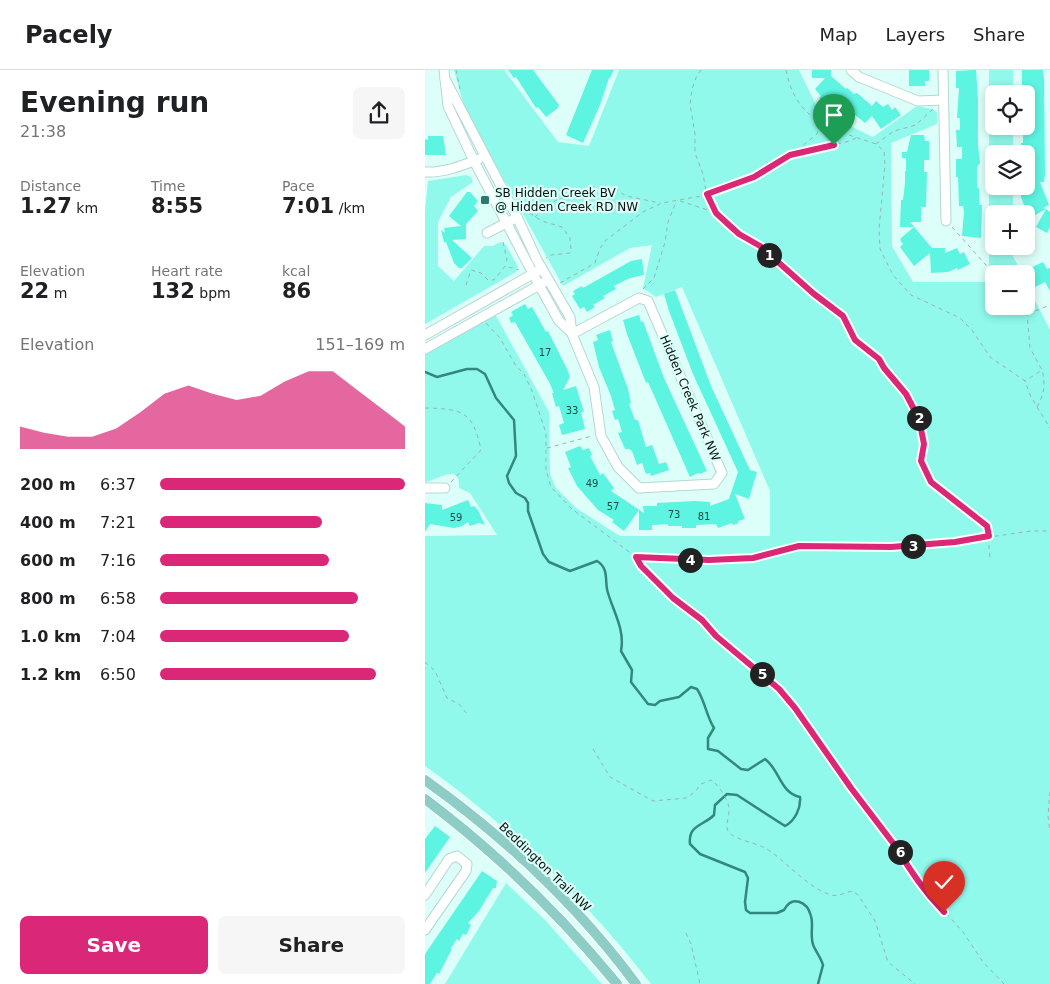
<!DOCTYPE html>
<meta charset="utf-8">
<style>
:root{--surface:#fff;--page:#f6f6f6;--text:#202124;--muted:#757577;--line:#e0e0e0;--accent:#db2777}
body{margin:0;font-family:"DejaVu Sans",sans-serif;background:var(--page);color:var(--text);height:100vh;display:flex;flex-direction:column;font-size:19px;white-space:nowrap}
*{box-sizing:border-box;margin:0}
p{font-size:16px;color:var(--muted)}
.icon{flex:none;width:28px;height:28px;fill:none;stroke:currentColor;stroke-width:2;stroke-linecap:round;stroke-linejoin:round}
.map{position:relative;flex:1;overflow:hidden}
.panel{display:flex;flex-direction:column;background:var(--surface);width:425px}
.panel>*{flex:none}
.fabs{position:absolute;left:560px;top:15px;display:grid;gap:10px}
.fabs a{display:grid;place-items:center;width:50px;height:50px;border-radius:8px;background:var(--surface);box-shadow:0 2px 8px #0003;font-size:25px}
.pin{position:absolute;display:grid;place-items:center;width:42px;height:42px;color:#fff;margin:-51px -21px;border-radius:50% 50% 50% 0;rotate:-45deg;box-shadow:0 0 5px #0007}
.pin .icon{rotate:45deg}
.km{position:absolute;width:25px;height:25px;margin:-12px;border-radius:50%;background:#222;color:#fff;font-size:14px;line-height:25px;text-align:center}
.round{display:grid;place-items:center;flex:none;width:52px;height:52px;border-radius:8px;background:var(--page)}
.headline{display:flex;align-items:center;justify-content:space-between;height:85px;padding:0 20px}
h1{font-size:28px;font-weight:700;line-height:38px}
.metrics{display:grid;grid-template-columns:repeat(3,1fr);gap:8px;height:85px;padding:5px 20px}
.metrics div{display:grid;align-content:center}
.metrics b{font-size:21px;font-weight:700}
.metrics small{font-size:14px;font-weight:400}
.metrics p{font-size:14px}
.chart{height:140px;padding:10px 20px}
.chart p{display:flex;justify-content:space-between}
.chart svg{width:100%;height:90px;margin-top:5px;fill:var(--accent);opacity:.7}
.cta{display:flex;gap:10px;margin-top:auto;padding:10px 20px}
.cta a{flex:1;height:58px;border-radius:8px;background:var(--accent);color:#fff;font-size:20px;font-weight:700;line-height:58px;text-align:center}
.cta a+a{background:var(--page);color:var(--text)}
ul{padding:0 20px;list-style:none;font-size:16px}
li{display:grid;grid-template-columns:80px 60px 1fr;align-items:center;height:38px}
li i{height:12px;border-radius:6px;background:var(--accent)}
header{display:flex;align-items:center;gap:30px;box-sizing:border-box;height:70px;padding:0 25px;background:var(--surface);border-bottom:1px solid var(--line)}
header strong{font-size:24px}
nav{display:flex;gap:28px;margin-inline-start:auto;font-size:18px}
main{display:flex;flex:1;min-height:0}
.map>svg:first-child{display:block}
</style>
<header>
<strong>Pacely</strong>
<nav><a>Map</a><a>Layers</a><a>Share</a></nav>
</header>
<main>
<section class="panel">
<div class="headline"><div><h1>Evening run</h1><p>21:38</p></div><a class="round"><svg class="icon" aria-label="share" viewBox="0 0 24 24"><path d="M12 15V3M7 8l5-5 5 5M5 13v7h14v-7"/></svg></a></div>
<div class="metrics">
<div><p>Distance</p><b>1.27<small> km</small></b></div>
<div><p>Time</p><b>8:55</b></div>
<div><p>Pace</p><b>7:01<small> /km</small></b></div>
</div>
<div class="metrics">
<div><p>Elevation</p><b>22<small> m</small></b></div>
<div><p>Heart rate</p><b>132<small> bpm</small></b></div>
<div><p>kcal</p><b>86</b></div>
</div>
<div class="chart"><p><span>Elevation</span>151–169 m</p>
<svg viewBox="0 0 160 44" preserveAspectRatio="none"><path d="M0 44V33L10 36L20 38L30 38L40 34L50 26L60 17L70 13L80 17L90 20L100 18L110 11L120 6L130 6L140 15L150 24L160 33V44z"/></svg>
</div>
<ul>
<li><b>200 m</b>6:37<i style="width:100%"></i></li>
<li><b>400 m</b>7:21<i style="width:66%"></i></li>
<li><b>600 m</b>7:16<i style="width:69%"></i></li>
<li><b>800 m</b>6:58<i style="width:81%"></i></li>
<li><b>1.0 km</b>7:04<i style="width:77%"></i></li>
<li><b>1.2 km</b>6:50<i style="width:88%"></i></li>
</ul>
<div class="cta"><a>Save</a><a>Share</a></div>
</section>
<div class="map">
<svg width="625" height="914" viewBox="0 0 625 914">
<rect width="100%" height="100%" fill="#ddfff9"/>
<!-- green -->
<g fill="#90f9eb">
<path d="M29,0h50l54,72 31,4 30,-76h180l20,41 54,26 44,-31 15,3 5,3v12l-46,19 1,103 21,36h76v-212h24v24h-19v32h19v28h-19v32h19v28h-19v32h19v10l9,18h-28v32h32v-23l24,47v654h-399c-64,-83 -140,-157 -226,-218v-230l72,-1 -27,-42 -11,-5c2,-27 -23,-7 -34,-6v-129l70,-39 54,98 1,62 6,14 20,20 44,28h150v-45l-88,-204 -26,10 -13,-9 9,-43 -22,3 -67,38 -98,-176z"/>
<path d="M41,105l5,2 2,5 -22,15 -13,25v44l16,15 30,-35h9l7,-4 6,3 12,22 -2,5 -91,52v-113l3,-30z"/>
<path d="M81,813l39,37 57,64h-157z"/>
</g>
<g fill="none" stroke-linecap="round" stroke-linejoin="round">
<!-- stream -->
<path stroke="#34877d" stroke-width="2.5" d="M0,302l12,5 30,-8h10l8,5 11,24 18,22 2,36 -9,20 2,7 7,10 9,5 3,5v8l15,43 6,8 21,9 27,-10c13,8 7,21 11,32 6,20 17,37 13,58l11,19 -1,12 17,22 7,1 5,-4 19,-4 12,-10 6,2c8,12 9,26 17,39l-6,10v11l10,2 23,18 7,1 17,-11c15,11 15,34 35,38 1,11 -5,24 -15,29l-48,-31 -10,-1 -12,11 -1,10c-11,11 -26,10 -24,29l10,10 45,18 3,6 -3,24 1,8 4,3h27l7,-3c8,-15 23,-9 27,6 3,10 -2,21 3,31 3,6 7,11 9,18l-5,19"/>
</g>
<!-- building -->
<g fill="#5ef4e2">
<path d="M83,0h25l26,35 -1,3 -12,9 -8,-10 -2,1 -20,-31 -2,1z"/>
<path d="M167,0h22l-4,8h-1l-9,27 -17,38 -17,-8z"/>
<path d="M387,0h19v6l15,13 1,-1 7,6 3,-1 15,13 4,-5 7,6 5,-3 4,6 3,-3 6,8 -20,14 -9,-13 -7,7 -11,-9 -3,3 -4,-4 -2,2 -19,-16 -2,3 -5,-4 2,-2 -6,-7 10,-11h-13z"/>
<path d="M484,0h20v11h-4v5h-16z"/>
<path d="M549,0h2l2,29v46l2,18 -3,4v21h2v17h3l-1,33 -19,-2 2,-24 -1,-6h-4l-1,-29h-2v-18h6v-12h-5l-1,-17h4v-12h-3l2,-30h-3v-17z"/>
<path d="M597,0h21l1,9 1,95 -1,8h-4l9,23 -6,3 3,1 -16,9 -7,-9 2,-1 -4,-11v-5l5,-1v-37h-4l-1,-11h2v-17h3v-32h-4z"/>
<path d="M486,65h13l1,6h4v19h-5v12h3l-1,35h-5v15h-11l22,26h13v5l12,-5 3,6 4,-2 6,12 -12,6 -1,-2 -9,4 -17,1 -1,-20 -16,13 -14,-19 3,-3 -3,-4 1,-2 13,-11h-14l1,-27h2l2,-17v-12h1v-13h-4v-6h5z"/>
<path d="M3,66h15l3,19h-21v-16l3,1z"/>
<path d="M42,122h3l8,9 -4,5 4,5 -12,13v15l-14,1 20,18 -10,10h-3l-5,-5 -8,-21h-2l-3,-12 4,3 -1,-5 17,-2 -12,-10z"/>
<path d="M621,139l4,3v15l-3,6 -11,-6z"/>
<path d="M217,189l2,16 -14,3 -16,8 2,3 -13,7 2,2 -12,7 2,2 -8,5 -3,-5 -4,2 -8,-13 3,-2 -2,-3 9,-5 1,2 48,-27z"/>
<path d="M618,192l4,7 3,-1v23l-5,-9 -12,6 -2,-6 -3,2 -2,-4v-10z"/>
<path d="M250,220l36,96 39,84 7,2 -8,27 -14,-5 10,25 -7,2 1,2 -6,2 -1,-2 -14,5 -2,-4 -20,1v3h-14v-2h-14v-2l-16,1v5h-13v-20l-15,21 -12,-9 2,-2 -16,-10 -21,-24 -9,-18 3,-1 -6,-15 15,-6 3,4 6,-2 3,7 -2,1 10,19 3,-2 11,15 -3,3 33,22 -1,-7h14v-3l38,-2 15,1v4l19,-7 9,-27 -45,-98 -24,-63 -5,-17z"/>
<path d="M100,234l3,5 4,-2 14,25 2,-1 19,38 3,8 -7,13 13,-4 8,26h-3l4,17 -23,6 -3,-10 5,-2 -5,-17 -3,1 -4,-14h2l-5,-11 -34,-60 -4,1 -2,-5 4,-3 -2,-3z"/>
<path d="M214,245l2,7 2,-1 21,57 43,93 -7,3 -2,-1 -8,4 -42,-95 -2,1 -19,-49 -4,-14z"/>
<path d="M185,260l3,11 -2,1 17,47 3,14 -2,1 6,16h3l8,27 6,-2 7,19 7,-2 3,8 -18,6 -1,-3 -4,1 -4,-11 -5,2 -5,-14 -3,-2h-4l-7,-16 4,-1 -4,-13 -3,1 -3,-9 3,-1 -4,-14 -12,-29 -6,-25 5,-2 -2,-5z"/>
<path d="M43,430l3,7 3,-1 4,4 7,15 -6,-2 -9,3 -2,-4 -6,4 -8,2 -24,-4 -5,8v-29l17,2v5z"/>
<path d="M10,756l15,11 -25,36v-34z"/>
<path d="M57,801l15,10 -1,7h-3l-14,23 -11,12 3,2 -5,10 -3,-1 -4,7 -2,-2 -6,9v3l-12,23 -2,-1 -7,11h-5v-30z"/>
</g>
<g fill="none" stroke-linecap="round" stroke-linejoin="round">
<defs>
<g id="minor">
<path d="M19,0l4,36 26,55 65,124 20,36 13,12"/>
<path d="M426,0l8,7 59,24 25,-1"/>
<path d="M518,0l3,151"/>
<path d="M20,9l72,138 20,43 33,57 2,17 22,53 7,49 17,31 21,21 75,-4 8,-11 -74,-172 -9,-3 -67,36"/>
<path d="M0,102c19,1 36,-6 54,-13"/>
<path d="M62,163l25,-13"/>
<path d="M0,265l113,-64"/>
<path d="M0,279l118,-66"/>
<path d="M0,418h20"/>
<path d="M0,825l24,-36 8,-3 10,8 -1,7 -41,59"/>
</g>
<g id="major">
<path d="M0,710c80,57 153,126 211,204"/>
<path d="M0,729c73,55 134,114 192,185"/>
</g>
</defs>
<!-- minor casing -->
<use href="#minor" stroke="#b5d6d1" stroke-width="11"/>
<!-- major casing -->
<use href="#major" stroke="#fff" stroke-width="12"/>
<!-- path -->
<g stroke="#99b3af" stroke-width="1" stroke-dasharray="4 4" stroke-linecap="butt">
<path d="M31,0l4,19"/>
<path d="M276,0l-4,5 -5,14 -2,15 5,30v19l8,21 3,17 6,17 17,17 31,21 54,48 26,19 15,27 24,19 5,9 22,26 13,25 5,25 -3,17 3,9 10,15 53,41 3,32"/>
<path d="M361,0c10,52 46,59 90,74l8,7 1,13 -6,65 1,20 13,26 18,20 49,23 12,12 18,27 35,24 6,16 19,31"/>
<path d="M451,74l18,-13 22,-6 17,-16"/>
<path d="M366,85l26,-21 3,-10"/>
<path d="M255,131l34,11"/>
<path d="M98,139l19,12 20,6 8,11 1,12 -1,3 -19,2 -5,3"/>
<path d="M110,147l21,-17 36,-13 22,1 12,8 34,7"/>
<path d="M527,157l42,47"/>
<path d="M78,172l4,18 -2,5"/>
<path d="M135,213l35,-20 5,-15 6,-8 37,-28 19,-9 45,-8 47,-18 36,-22 60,-14 6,-3"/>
<path d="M41,215l5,-15 10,3 7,7h6l11,-14 14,4"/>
<path d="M218,219l11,-11 11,-36 3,-20 8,-20"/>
<path d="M596,236l6,8 3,34 12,22 -17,11"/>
<path d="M603,244l22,-9"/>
<path d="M61,253l14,15 16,28 8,8 8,17 14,42v37l5,17 21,22 64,48 5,9 33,32 28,22 14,16 45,37 26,25 64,90 48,63 22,34 42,47 20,30 21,22"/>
<path d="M612,337c7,-13 9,-22 5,-37"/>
<path d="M0,338c38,1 48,3 56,42l-30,32"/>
<path d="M122,378l45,-12"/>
<path d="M212,487l72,3 45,-2 45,-12 92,1 64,-5 76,-11h19"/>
<path d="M0,592l10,9 12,27 12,6 8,10"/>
<path d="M168,679l17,28 43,24 33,-3 9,-6 6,-8 10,-4 3,2c7,7 16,20 15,30 0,6 -4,13 -1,19 4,8 28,12 37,17 22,13 41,39 66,47 7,2 15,-3 22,-4l5,4 17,26 13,41 27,22"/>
<path d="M625,722l-2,24 2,15"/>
<path d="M261,863l5,11 9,40"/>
</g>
<!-- minor -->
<use href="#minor" stroke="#fff" stroke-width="9"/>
<!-- major -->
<use href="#major" stroke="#8ecdc6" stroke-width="10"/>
</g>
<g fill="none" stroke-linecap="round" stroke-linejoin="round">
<defs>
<path id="route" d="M409,75l-44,10 -36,22 -47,17 9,19 13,12 10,9 21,12 54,48 29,22 12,24 24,19 5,9 22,26 13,25 5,25 -3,17 10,21 56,44 2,10 -34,6 -64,5 -92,-1 -46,12 -44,2 -73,-3 5,9 32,32 29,22 14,16 63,53 16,19 56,80 48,63c12,22 28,43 45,61"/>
</defs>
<!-- route casing -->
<use href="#route" stroke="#fff" stroke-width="10"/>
<!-- route -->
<use href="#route" stroke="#db2777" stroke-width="6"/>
</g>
<!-- markers -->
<rect fill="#30776f" stroke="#ddfff9" stroke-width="2" x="55" y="125" width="10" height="10" rx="2.5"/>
<g text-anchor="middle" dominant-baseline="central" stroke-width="4.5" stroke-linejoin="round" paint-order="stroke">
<!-- number labels -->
<g font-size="10" fill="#1c4a44">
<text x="120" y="282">17</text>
<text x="147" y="340">33</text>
<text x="167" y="413">49</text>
<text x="188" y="436">57</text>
<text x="249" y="444">73</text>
<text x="279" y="446">81</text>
<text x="31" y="447">59</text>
</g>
<!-- poi labels -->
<g font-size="12" fill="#06110f" stroke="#ddfff9" text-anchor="start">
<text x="70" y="123">SB Hidden Creek BV<tspan x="70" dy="14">@ Hidden Creek RD NW</tspan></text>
</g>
<!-- street labels -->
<g font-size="12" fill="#06110f" stroke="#ddfff9">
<text transform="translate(265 328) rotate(67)">Hidden Creek Park NW</text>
<text transform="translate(120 797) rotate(44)">Beddington Trail NW</text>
</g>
</g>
</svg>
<div class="fabs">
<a><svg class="icon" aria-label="locate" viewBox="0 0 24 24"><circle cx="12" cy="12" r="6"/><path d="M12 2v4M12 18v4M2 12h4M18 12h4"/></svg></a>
<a><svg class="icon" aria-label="layers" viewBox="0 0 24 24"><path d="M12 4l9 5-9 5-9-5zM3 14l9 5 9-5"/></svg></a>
<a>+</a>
<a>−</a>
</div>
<div class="pin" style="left:409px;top:75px;background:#1e9e55"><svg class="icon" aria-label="arrive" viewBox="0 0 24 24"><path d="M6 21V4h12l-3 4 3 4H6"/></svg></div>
<div class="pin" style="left:519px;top:842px;background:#d93025"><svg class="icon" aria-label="check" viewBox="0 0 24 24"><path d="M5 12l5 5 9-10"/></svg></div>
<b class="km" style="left:344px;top:185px">1</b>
<b class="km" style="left:494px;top:348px">2</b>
<b class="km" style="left:488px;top:476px">3</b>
<b class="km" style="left:265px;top:490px">4</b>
<b class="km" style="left:337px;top:604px">5</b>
<b class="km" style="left:475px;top:782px">6</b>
</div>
</main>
